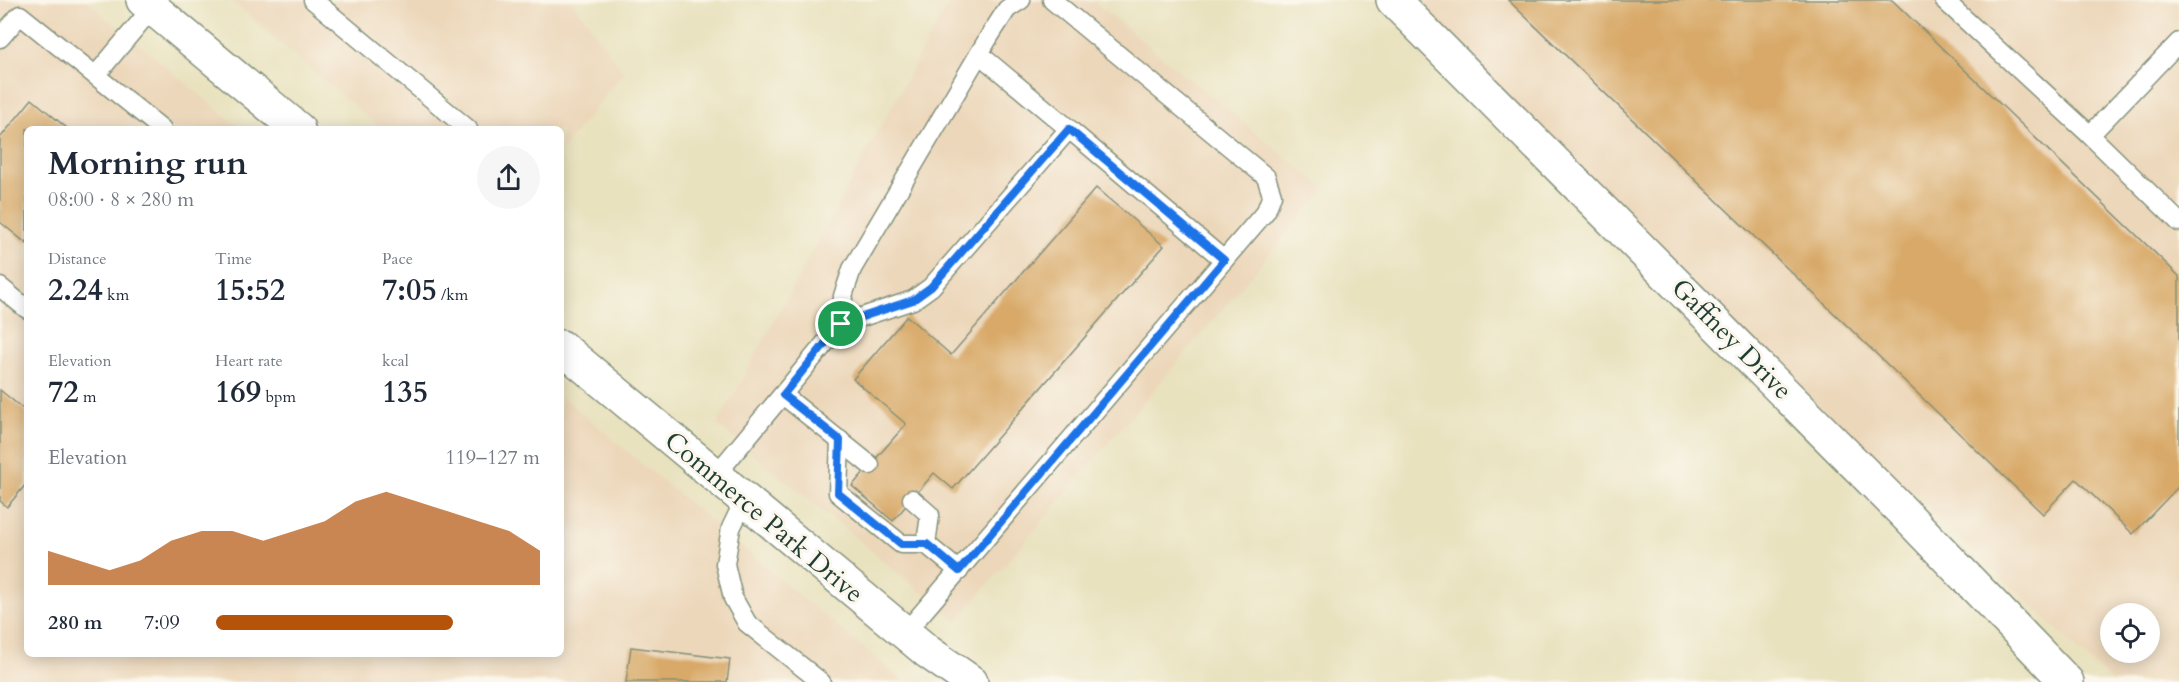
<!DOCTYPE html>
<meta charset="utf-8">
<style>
:root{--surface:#fff;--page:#f6f6f7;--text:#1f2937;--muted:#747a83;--accent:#b45309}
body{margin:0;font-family:Cardo,serif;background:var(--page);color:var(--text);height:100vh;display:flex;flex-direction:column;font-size:22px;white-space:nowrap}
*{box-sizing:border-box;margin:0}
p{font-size:20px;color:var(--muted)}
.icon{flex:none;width:33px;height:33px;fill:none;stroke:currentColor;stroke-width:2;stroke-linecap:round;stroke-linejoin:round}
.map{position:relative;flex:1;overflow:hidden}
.details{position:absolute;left:24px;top:126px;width:540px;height:531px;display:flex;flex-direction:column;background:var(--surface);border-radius:9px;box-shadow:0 3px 15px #0003}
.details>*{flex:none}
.buttons{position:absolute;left:2100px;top:603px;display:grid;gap:12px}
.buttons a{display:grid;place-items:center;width:60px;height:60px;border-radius:50%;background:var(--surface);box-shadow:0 3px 15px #0003;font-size:30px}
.pin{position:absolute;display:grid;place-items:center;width:51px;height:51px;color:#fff;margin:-26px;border:3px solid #fff;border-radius:50%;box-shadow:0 2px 6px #0007}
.round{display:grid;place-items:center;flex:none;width:63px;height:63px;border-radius:32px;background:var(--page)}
.summary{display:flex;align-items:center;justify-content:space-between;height:102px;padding:0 24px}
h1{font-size:33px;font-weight:700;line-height:45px}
.figures{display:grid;grid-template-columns:repeat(3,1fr);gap:9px;height:102px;padding:6px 24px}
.figures div{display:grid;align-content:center}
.figures b{font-size:30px;font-weight:700}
.figures small{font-size:16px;font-weight:400}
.figures p{font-size:16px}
.chart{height:168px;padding:12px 24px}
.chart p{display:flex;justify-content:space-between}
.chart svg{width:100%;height:108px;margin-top:6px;fill:var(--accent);opacity:.7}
ul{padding:0 24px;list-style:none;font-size:20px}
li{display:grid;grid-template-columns:96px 72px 1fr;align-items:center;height:45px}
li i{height:15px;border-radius:8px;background:var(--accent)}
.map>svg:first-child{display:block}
</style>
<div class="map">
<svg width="2179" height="682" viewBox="0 0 2179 682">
<rect width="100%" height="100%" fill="#fbf7ec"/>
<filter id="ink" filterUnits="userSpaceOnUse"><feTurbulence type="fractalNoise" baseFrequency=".0167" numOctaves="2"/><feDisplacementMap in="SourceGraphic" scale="12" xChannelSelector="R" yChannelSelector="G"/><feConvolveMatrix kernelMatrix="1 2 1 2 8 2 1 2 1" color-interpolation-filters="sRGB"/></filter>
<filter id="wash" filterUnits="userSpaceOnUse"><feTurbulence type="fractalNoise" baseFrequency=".008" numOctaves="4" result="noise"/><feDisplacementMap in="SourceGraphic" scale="24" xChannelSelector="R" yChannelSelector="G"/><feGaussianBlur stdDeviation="1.35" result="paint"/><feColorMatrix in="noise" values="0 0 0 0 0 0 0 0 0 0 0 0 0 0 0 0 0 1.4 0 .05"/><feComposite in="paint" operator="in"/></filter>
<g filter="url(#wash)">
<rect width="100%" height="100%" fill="#e9e2bf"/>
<!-- built -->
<g fill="#ecd7ba" fill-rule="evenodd">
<path d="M0,0h86l155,129h-214v525h534v-258l343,286h-904z"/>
<path d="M231,0h340l53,71 -63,80v-22h-180z"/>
<path d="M959,0h133l233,189 -368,432 -240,-196 227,-414z"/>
<path d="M1390,0h789v682h-67zM2110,614h40v38h-40z"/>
</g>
<g id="blocks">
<!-- building -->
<g fill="#d8a968">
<path d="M1508,0h384l287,276v210l-46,48 -57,-55 -33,35z"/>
<path d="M32,99l36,30h-41v115l-27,-22v-84z"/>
<path d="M1096,188l68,58 -211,243 -19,-16 -41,48 -41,-35 54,-62 -53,-45 54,-63 44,39z"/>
<path d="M0,390l27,22v71l-20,24 -7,-6z"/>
<path d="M631,647l99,12 -3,23h-101z"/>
</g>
</g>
</g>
<g filter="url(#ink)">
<use href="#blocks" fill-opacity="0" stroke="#84907a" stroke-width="1.5"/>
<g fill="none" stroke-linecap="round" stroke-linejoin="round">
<defs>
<g id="service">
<path d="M313,0l155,129"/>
<path d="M1944,0l146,135 89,87"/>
<path d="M0,38l20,-23 142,114"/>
<path d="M979,54l90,75"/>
<path d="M96,75l56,-67"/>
<path d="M2090,135l89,-93"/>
<path d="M0,287l27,22"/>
<path d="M841,324l72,-24 18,-13 138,-158 155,131"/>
<path d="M783,395l87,70"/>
<path d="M840,440l-2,53 63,51h25l33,27"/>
<path d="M715,476l126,-152 2,-28 9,-27 137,-232 18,-28 14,-9"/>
<path d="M912,499l18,16 -4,29"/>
<path d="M744,501l-13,27 -6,36 8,34 14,25 74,59"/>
<path d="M905,633l361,-422 6,-16 -6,-18 -214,-177"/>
</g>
<g id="minor">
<path d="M143,0l155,129"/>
<path d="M1393,0l512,514 162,168"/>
<path d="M561,347l367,305 43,30"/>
</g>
</defs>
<!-- service casing -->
<use href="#service" stroke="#84907a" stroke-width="21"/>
<!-- minor casing -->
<use href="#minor" stroke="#84907a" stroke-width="36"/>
<!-- service -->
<use href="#service" stroke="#fff" stroke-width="18"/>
<!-- minor -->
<use href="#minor" stroke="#fff" stroke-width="33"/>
</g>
</g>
<g fill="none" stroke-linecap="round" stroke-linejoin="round" filter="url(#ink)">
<defs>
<path id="route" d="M1069,129l155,131 -265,311 -32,-27h-26l-63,-51 2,-53 -57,-45 58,-71 72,-24 18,-13z"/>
</defs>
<!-- route casing -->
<use href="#route" stroke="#fff" stroke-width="12"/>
<!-- route -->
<use href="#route" stroke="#1a73e8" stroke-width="8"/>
</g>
<g text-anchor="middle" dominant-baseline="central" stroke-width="6" stroke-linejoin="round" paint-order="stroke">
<!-- street labels -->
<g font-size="26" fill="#1f3d34" stroke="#fbf7ec">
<text transform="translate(1732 339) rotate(45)">Gaffney Drive</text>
<text transform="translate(764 517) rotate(40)">Commerce Park Drive</text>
</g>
</g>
</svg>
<div class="buttons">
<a><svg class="icon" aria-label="locate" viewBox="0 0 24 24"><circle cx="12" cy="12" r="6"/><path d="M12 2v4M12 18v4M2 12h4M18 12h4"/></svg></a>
</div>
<div class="pin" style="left:841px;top:324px;background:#1e9e55"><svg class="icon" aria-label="arrive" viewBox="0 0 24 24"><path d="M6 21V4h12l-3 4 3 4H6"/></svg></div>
<section class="details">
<div class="summary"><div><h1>Morning run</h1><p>08:00 · 8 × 280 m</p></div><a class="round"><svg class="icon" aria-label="share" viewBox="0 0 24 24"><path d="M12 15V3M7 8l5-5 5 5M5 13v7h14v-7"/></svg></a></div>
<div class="figures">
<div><p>Distance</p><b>2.24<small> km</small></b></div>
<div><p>Time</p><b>15:52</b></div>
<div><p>Pace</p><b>7:05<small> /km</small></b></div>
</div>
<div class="figures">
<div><p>Elevation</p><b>72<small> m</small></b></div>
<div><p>Heart rate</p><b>169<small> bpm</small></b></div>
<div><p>kcal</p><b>135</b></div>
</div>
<div class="chart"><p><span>Elevation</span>119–127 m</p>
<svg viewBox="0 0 160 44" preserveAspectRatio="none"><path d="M0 44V30L10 34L20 38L30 34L40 26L50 22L60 22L70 26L80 22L90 18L100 10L110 6L120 10L130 14L140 18L150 22L160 30V44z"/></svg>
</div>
<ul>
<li><b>280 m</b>7:09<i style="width:73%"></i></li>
</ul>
</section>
</div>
